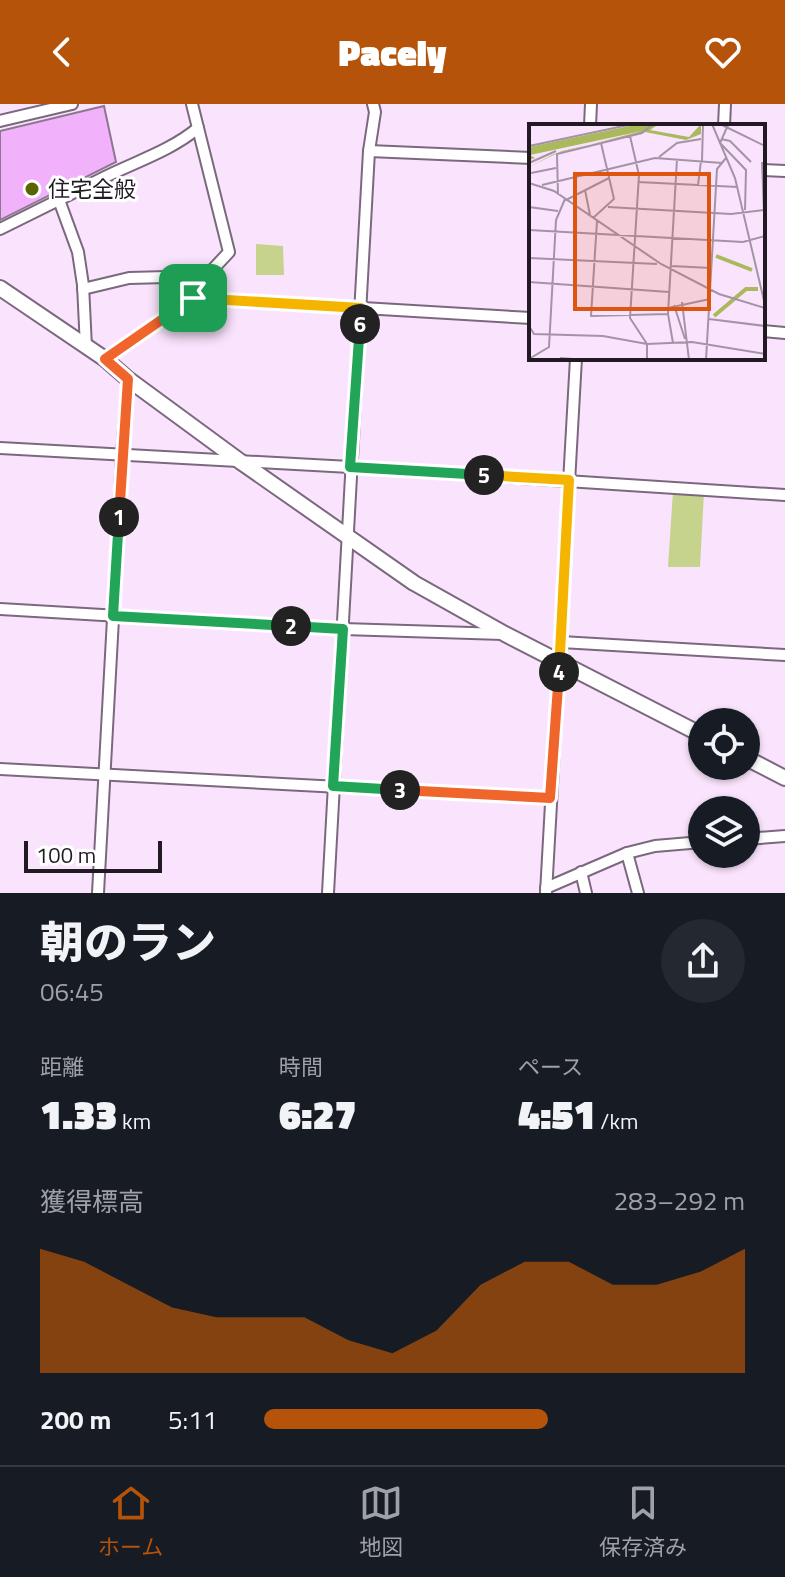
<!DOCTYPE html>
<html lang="ja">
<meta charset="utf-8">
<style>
:root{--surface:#171b24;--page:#242831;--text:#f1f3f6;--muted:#9ea1a6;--line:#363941;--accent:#b45309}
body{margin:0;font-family:"Titillium Web","Noto Sans JP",sans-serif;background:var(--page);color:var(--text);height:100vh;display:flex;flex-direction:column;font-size:30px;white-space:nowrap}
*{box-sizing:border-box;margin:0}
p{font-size:26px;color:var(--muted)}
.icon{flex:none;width:44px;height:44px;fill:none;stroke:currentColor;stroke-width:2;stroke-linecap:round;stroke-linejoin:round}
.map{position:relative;height:789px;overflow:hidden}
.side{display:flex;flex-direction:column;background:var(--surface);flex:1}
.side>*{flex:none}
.fabs{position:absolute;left:688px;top:604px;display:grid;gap:16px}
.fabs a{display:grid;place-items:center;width:72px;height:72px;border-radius:50%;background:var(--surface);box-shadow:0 2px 6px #0004;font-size:40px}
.scale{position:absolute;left:24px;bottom:20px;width:138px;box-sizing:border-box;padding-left:8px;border:4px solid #221a23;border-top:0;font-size:22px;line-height:28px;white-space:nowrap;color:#221a23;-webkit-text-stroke:6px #fff;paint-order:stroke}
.pin{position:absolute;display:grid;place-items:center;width:68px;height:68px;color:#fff;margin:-34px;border-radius:16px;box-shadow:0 4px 12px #0006}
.km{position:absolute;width:40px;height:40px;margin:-20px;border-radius:50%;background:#222;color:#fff;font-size:22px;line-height:40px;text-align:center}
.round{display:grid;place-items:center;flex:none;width:84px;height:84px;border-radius:42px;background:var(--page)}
.head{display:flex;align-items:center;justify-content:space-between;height:136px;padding:0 40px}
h1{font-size:44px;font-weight:800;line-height:60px}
.metrics{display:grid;grid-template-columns:repeat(3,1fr);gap:12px;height:136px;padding:8px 40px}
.metrics div{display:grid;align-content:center}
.metrics b{font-size:40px;font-weight:800}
.metrics small{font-size:22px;font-weight:400}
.metrics p{font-size:22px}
.chart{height:224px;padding:16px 40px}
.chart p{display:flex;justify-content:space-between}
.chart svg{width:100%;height:144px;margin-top:8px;fill:var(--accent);opacity:.7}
ul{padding:0 40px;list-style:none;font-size:26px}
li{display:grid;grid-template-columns:128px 96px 1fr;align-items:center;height:60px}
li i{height:20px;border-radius:10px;background:var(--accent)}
header{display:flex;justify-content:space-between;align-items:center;height:104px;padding:0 40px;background:var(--accent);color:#fff;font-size:36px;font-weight:800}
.tabs{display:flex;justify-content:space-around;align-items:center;height:112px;border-top:2px solid var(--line);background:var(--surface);font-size:22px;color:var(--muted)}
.tabs a{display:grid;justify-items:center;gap:4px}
.tabs .selected{color:var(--accent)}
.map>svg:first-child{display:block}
</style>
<header><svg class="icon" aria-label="back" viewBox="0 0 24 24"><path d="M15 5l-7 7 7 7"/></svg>Pacely<svg class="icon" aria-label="heart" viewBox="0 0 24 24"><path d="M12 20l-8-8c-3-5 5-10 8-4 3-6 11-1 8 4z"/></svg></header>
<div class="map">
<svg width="785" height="789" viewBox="0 0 785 789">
<rect width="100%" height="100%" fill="#fae4fd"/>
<!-- green -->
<g fill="#c6d38d">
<path d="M256,140l27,2 1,29h-28z"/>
<path d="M673,387l31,2 -4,74h-32z"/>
</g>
<!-- building -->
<path fill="#f2b2fb" stroke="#8b788e" stroke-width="2" d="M104,2l12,56 -116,58v-89z"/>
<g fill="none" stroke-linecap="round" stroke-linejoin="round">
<defs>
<g id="street">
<path d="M0,17l72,-17"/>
<path d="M590,22l1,-22"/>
<path d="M724,22l1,-22"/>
<path d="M369,47l162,7"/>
<path d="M763,66l22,1"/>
<path d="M59,96l19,52 5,33 3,62"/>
<path d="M0,125c35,-17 70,-35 105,-52 32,-16 65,-26 93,-49"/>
<path d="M83,185l46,-11 38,-1 35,4"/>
<path d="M193,194l338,20"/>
<path d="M763,227l22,2"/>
<path d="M105,255l88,-61 8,-16 28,-30 -37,-148"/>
<path d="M0,344l350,19 435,28"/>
<path d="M0,505l343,20 160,5"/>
<path d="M561,538l224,13"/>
<path d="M0,665l550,29"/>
<path d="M746,735l39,-3"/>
<path d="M627,749l11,40"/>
<path d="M581,768l5,21"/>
<path d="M546,784l81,-35 28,-7 47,-4"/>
<path d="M98,789l24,-439 6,-75"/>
<path d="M328,789l41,-742 6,-39 -2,-8"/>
<path d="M546,789l30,-535"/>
</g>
<g id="secondary">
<path d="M0,184l105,71 23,20 113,83 173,121 91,51 197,101"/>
<path d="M746,654l39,20"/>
</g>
</defs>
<!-- street casing -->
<use href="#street" stroke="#7b687e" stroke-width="14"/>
<!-- secondary casing -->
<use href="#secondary" stroke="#7b687e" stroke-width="18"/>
<!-- street -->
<use href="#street" stroke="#fff" stroke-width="10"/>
<!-- secondary -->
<use href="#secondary" stroke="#fff" stroke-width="14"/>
</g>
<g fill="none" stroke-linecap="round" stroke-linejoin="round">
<defs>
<path id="split-1" d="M119,413l9,-138 -23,-20 88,-61"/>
<path id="split-2" d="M119,413l-6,99 178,10"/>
<path id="split-3" d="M291,522l52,3 -10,157 67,4"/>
<path id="split-4" d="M400,686l150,8 9,-126"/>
<path id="split-5" d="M484,371l85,5 -10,192"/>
<path id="split-6" d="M360,220l-10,143 134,8"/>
<path id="split-7" d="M193,194l168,10 -1,16"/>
</defs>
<!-- split-1 casing -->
<use href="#split-1" stroke="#fff" stroke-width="16"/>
<!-- split-2 casing -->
<use href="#split-2" stroke="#fff" stroke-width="16"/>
<!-- split-3 casing -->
<use href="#split-3" stroke="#fff" stroke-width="16"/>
<!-- split-4 casing -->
<use href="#split-4" stroke="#fff" stroke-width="16"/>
<!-- split-5 casing -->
<use href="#split-5" stroke="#fff" stroke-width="16"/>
<!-- split-6 casing -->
<use href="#split-6" stroke="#fff" stroke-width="16"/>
<!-- split-7 casing -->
<use href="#split-7" stroke="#fff" stroke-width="16"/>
<!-- split-1 -->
<use href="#split-1" stroke="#f0652b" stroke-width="10"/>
<!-- split-2 -->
<use href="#split-2" stroke="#22a559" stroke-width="10"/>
<!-- split-3 -->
<use href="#split-3" stroke="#22a559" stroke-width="10"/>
<!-- split-4 -->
<use href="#split-4" stroke="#f0652b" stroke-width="10"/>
<!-- split-5 -->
<use href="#split-5" stroke="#f5b400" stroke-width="10"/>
<!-- split-6 -->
<use href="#split-6" stroke="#22a559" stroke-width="10"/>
<!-- split-7 -->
<use href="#split-7" stroke="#f5b400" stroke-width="10"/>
</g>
<!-- markers -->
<circle fill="#596405" stroke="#fff" stroke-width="3" cx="32" cy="85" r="8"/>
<g text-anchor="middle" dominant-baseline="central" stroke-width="6" stroke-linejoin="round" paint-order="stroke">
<!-- poi labels -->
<g font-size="22" fill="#221a23" stroke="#fff" text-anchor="start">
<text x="48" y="85">住宅全般</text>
</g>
</g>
<!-- overview -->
<g transform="translate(529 20)">
<rect width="236" height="236" fill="#fae4fd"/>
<path d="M110,0h20l-9,6 39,7 12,-13v10l-15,6 -41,-8 -83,19 -33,16 25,-13 88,-23 -112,24 5,3 -6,2v-13z" fill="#aab95b"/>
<path fill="none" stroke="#aab95b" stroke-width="4" d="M187,132l36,14M185,192l32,-27h12"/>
<path fill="none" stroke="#a493a6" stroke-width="2" d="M183,0l23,54 30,127M191,0l45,22M199,1l-8,18 26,27 -1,40M101,12l9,39 -9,143 17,26v16M192,15l9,2 21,21M0,22l104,-22M130,33l18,-14 24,-4M173,37l1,-37M233,38l3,76M0,39l27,-12M2,49l25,-5M109,58l100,5M0,59l25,8 107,73 58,30 46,14M13,61l113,-27 67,5M169,61l3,-24M56,66l5,25M29,71l-1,-41 85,-21 11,-9M37,76l43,-22M0,83l29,4M79,83l123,7 34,-4M64,94l21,-19 -13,-56M68,97l-6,95 77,-2M0,106l214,12 22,-6M0,134l128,6M142,142l40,2M0,158l140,10M153,178l7,58M145,181l11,34M139,184l42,-9M180,195l56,7M0,202l5,8 69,2 44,8 45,-2 73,12M144,219l-5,-29 9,-155M31,234l26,2M0,235l20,-12 7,-127 9,-21M177,236l11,-191 9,-11"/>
<path fill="#de560d" fill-opacity="0.15" stroke="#de560d" stroke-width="4" d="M46,50h134v135h-134z"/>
<rect width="236" height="236" fill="none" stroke="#221a23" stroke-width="4"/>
</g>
</svg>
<div class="fabs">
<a><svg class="icon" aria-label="locate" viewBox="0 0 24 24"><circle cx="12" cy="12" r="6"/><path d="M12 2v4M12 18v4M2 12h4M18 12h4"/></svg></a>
<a><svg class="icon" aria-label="layers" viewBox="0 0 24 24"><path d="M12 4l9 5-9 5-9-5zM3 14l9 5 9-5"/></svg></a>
</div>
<div class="scale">100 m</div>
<div class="pin" style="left:193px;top:194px;background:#1e9e55"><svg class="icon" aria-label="arrive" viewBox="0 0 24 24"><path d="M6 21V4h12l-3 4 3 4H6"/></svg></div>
<b class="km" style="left:119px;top:413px">1</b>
<b class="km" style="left:291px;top:522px">2</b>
<b class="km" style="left:400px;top:686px">3</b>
<b class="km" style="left:559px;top:568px">4</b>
<b class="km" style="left:484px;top:371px">5</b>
<b class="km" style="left:360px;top:220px">6</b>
</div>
<section class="side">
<div class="head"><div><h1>朝のラン</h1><p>06:45</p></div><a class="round"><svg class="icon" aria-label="share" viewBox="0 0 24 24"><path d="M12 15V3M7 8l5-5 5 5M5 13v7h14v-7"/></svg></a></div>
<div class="metrics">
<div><p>距離</p><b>1.33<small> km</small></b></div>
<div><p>時間</p><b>6:27</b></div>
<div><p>ペース</p><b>4:51<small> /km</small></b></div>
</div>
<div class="chart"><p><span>獲得標高</span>283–292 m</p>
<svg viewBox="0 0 160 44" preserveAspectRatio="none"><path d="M0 44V6L10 10L20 17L30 24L40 27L50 27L60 27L70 34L80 38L90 31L100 17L110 10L120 10L130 17L140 17L150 13L160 6V44z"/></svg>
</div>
<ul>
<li><b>200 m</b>5:11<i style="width:59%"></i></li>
</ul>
</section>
<nav class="tabs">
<a class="selected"><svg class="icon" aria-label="home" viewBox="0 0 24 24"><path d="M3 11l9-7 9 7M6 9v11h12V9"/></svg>ホーム</a>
<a><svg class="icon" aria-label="map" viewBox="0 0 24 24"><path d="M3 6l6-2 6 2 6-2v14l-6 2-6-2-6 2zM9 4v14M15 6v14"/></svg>地図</a>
<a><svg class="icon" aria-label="saved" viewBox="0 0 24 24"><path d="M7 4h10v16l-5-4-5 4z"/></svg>保存済み</a>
</nav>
